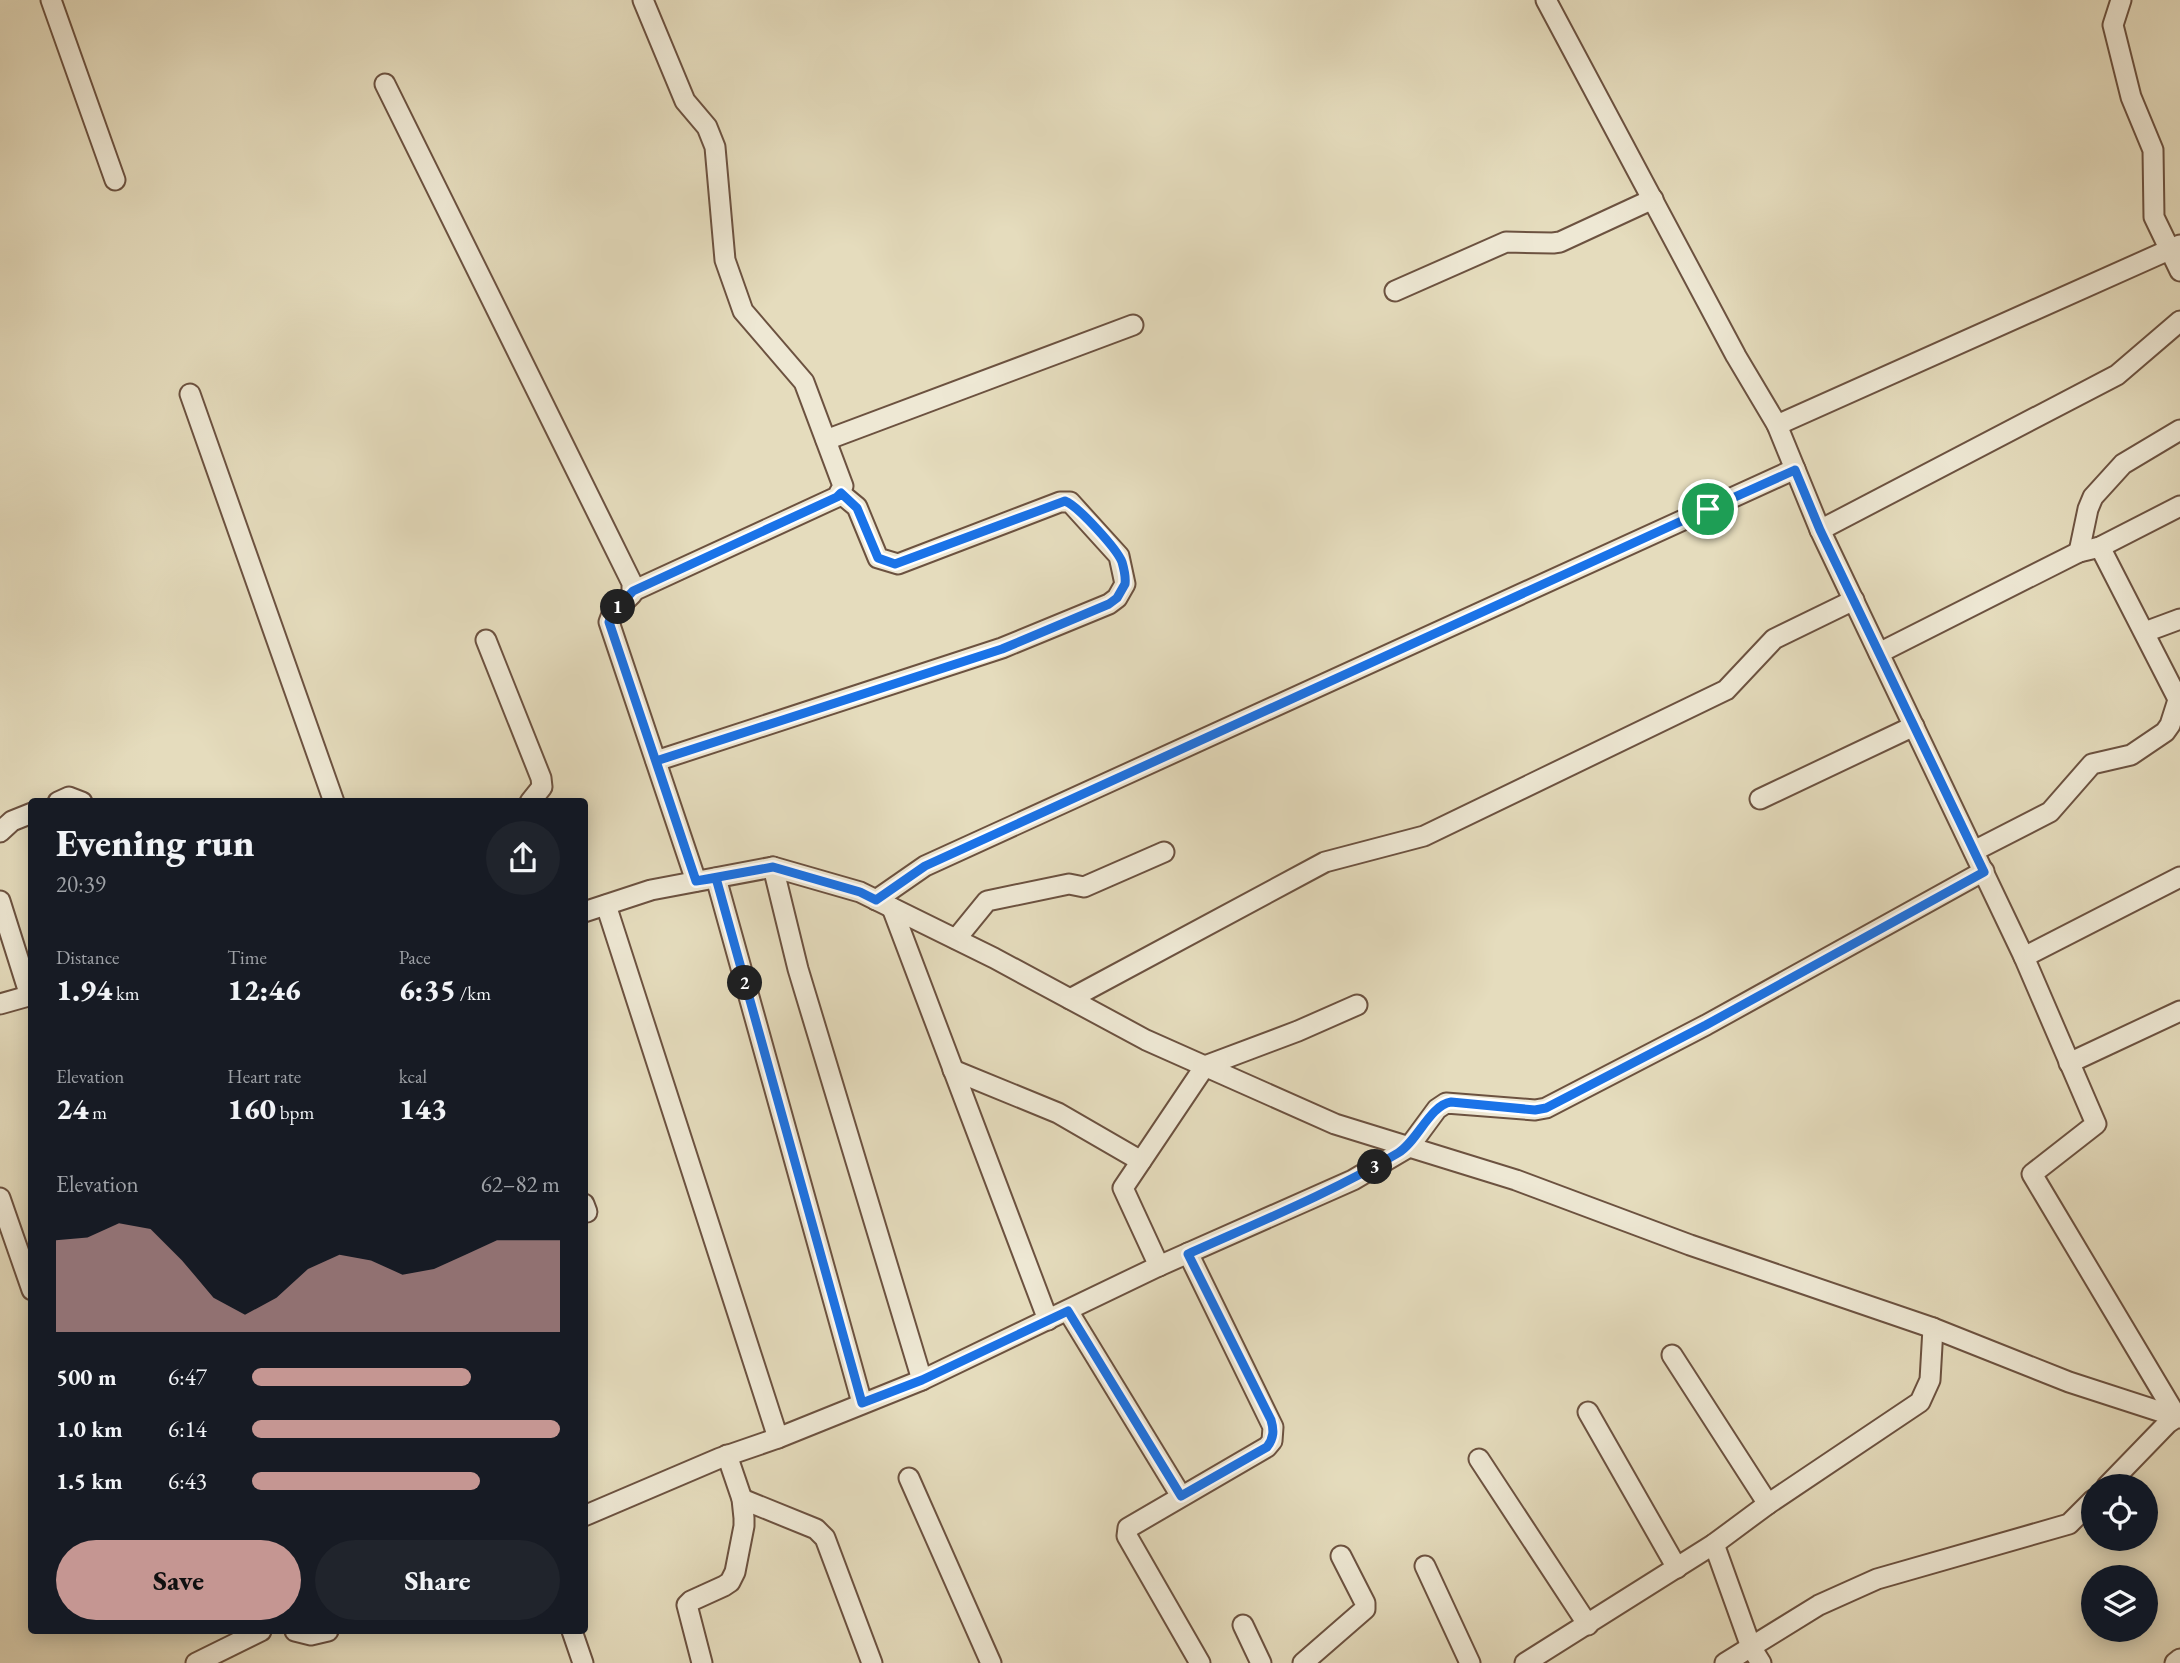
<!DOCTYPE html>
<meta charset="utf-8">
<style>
:root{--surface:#171b24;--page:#20242c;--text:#f1f3f6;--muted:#9ea1a6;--accent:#c59692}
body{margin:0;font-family:"EB Garamond",serif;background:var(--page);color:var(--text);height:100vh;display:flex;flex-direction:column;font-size:26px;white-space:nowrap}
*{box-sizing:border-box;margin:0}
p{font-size:23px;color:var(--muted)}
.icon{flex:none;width:38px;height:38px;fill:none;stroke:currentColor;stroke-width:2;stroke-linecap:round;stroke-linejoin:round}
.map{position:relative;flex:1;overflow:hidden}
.details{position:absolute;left:28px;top:798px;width:560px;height:836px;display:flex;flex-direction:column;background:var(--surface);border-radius:7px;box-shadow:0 4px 18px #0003}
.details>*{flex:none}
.fabs{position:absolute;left:2081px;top:1474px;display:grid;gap:14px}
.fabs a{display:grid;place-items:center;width:77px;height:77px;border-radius:50%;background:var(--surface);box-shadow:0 4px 18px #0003;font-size:35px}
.pin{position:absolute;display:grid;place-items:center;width:60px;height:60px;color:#fff;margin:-30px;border:4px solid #fff;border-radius:50%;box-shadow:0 2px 7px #0007}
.km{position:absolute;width:35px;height:35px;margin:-18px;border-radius:50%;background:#222;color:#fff;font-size:19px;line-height:35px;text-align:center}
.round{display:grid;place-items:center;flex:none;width:74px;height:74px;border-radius:37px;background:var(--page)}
.summary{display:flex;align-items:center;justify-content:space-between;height:119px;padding:0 28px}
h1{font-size:38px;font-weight:800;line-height:52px}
.metrics{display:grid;grid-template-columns:repeat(3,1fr);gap:10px;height:119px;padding:7px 28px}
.metrics div{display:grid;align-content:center}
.metrics b{font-size:30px;font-weight:800}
.metrics small{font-size:19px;font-weight:400}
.metrics p{font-size:19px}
.chart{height:196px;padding:14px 28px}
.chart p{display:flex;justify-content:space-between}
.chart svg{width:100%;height:126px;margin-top:7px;fill:var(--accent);opacity:.7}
.primary-button{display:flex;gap:14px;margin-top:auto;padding:14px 28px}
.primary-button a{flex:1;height:80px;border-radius:42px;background:var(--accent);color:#111;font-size:28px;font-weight:800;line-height:80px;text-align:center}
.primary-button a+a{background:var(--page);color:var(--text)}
ul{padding:0 28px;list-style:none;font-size:23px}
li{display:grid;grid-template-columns:112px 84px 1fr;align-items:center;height:52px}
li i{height:18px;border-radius:9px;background:var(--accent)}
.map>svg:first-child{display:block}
</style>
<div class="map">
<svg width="2180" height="1663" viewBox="0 0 2180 1663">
<rect width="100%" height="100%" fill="#e5dcbd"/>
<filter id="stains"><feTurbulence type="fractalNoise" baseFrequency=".00286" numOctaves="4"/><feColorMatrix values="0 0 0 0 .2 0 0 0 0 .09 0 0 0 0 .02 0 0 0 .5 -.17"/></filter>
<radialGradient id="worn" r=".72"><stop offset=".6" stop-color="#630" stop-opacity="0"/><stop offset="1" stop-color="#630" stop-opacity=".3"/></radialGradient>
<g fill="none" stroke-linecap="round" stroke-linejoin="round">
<defs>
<g id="minor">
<path d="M51,0l64,180"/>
<path d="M1546,0l190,356 41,69 43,105 204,427 72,167 -64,50 145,243"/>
<path d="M2121,0l-8,25 18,72 22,53 1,67 26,54"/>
<path d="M385,84l247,499v11l-20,20 -3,8 87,259"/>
<path d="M1395,291l111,-49 47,1 7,-1 93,-43"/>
<path d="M190,394l144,408"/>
<path d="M1777,425l403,-180"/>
<path d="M826,440l307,-115"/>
<path d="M1820,530l297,-155 63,-54"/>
<path d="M2100,547l80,156"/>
<path d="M2079,552l9,-43 5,-12 30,-33 57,-34"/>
<path d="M633,591l204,-94 6,-11 -39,-104 -61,-71 -18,-51 -10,-113 -8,-20 -22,-26 -42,-101"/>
<path d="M2145,632l35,-13"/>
<path d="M486,640l55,138 1,9 -12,15"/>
<path d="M1879,653l200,-101 21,-5 80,-41"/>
<path d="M656,761l346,-113 107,-44 8,-6 8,-14 -6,-28 -49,-54h-10l-162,62 -20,-6 -21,-51 -17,-14"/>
<path d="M1760,799l154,-73"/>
<path d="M58,802l11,-5 13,5"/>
<path d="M0,832l12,-11 20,-8"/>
<path d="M1974,851l76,-39 42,-48 39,-9 34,-23 5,-7 8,-25"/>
<path d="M773,867l25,102 124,411"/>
<path d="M716,878l146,525"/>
<path d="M876,900l49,-34 870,-397"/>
<path d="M0,901l30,95"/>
<path d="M606,905l172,533"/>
<path d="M892,908l156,412"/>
<path d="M584,912l67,-22 122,-23 87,25 134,66 152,82 189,84 181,56 174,65 243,83 136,54 108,35"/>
<path d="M956,939l31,-38 82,-17 15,3 80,-35"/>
<path d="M2024,957l156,-80"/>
<path d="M1070,999l255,-137 99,-26 302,-146 48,-51 80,-39"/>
<path d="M0,1004l32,-9"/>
<path d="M2069,1063l111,-52"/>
<path d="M953,1070l105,43 83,48"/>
<path d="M0,1198l32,92"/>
<path d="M584,1204l3,8"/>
<path d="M1188,1253l85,174 -1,14 -5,6 -139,81 -1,8 73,127"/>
<path d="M1159,1266l-36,-78 82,-122 93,-35 59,-26"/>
<path d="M1068,1311l113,185"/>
<path d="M1672,1355l96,149"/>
<path d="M1588,1412l89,156"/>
<path d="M1479,1459l109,166"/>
<path d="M909,1478l82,185"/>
<path d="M2107,1486l61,-63 9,-6 3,1"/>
<path d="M742,1499l74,30 9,9 47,125"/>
<path d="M584,1516l136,-58 58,-20 144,-58 237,-114 194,-86 56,-33 28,-38 9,-6 89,7 11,-2 160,-83 278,-154"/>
<path d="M1714,1544l37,103 10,16"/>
<path d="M1425,1566l45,97"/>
<path d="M1243,1625l18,38"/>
<path d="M295,1631l16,4 17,-4"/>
<path d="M572,1631l11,32"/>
<path d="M196,1663l65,-32"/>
<path d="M702,1663l-15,-58 4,-4 33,-15 6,-4 5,-10 9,-46v-8l-2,-19 -15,-44"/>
<path d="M1303,1663l62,-54v-6l-24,-47"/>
<path d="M1525,1663l189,-119 54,-40 152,-102 10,-22 3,-52"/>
<path d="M1725,1663l94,-58 58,-26 192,-55 24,-24"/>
<path d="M2175,1663l5,-4"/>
</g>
</defs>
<!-- minor casing -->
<use href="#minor" stroke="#6c5240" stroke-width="23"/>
<!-- minor -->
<use href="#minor" stroke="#eee8d4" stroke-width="19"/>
</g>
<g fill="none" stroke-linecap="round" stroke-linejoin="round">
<defs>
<path id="route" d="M1708,509l-783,357 -49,34 -16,-8 -87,-25 -77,14c-29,-86 -58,-172 -87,-259l3,-8 21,-23 204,-94 4,-4 16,15 21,50 17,6 170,-63c13,5 52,48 57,61 2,7 4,15 3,22l-8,14 -8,6 -107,45 -346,112 40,120 20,-3 146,525 60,-23 146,-69 113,185 86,-49c7,-9 7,-17 4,-27l-83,-166c71,-32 143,-61 210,-101 19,-11 32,-48 53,-51l84,8 11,-2 160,-83 278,-153 -164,-342 -25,-60 -87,39"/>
</defs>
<!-- route casing -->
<use href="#route" stroke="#fff" stroke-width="14"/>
<!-- route -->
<use href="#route" stroke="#1a73e8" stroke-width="9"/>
</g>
<rect width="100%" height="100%" filter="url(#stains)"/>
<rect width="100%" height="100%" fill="url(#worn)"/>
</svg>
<div class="fabs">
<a><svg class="icon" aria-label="locate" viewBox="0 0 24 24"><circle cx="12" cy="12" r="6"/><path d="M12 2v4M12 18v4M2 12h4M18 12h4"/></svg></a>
<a><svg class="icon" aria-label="layers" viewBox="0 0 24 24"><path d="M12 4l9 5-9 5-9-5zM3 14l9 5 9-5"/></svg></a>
</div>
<div class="pin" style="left:1708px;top:509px;background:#1e9e55"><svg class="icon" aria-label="arrive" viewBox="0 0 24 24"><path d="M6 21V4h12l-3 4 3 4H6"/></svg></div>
<b class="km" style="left:618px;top:607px">1</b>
<b class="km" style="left:745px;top:983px">2</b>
<b class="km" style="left:1375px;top:1167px">3</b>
<section class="details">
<div class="summary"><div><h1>Evening run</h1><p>20:39</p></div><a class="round"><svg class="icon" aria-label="share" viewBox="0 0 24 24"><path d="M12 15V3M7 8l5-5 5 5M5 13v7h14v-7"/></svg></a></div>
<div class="metrics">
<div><p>Distance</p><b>1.94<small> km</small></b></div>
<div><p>Time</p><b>12:46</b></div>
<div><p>Pace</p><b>6:35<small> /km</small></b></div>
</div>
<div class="metrics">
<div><p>Elevation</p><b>24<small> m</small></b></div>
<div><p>Heart rate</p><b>160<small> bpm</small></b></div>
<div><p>kcal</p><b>143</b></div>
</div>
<div class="chart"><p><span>Elevation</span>62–82 m</p>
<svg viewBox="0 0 160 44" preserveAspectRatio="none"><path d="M0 44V12L10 11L20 6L30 8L40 19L50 32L60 38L70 32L80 22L90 17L100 19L110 24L120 22L130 17L140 12L150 12L160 12V44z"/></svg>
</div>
<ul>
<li><b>500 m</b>6:47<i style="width:71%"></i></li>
<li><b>1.0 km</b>6:14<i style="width:100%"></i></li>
<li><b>1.5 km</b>6:43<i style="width:74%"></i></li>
</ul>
<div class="primary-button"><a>Save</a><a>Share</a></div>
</section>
</div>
